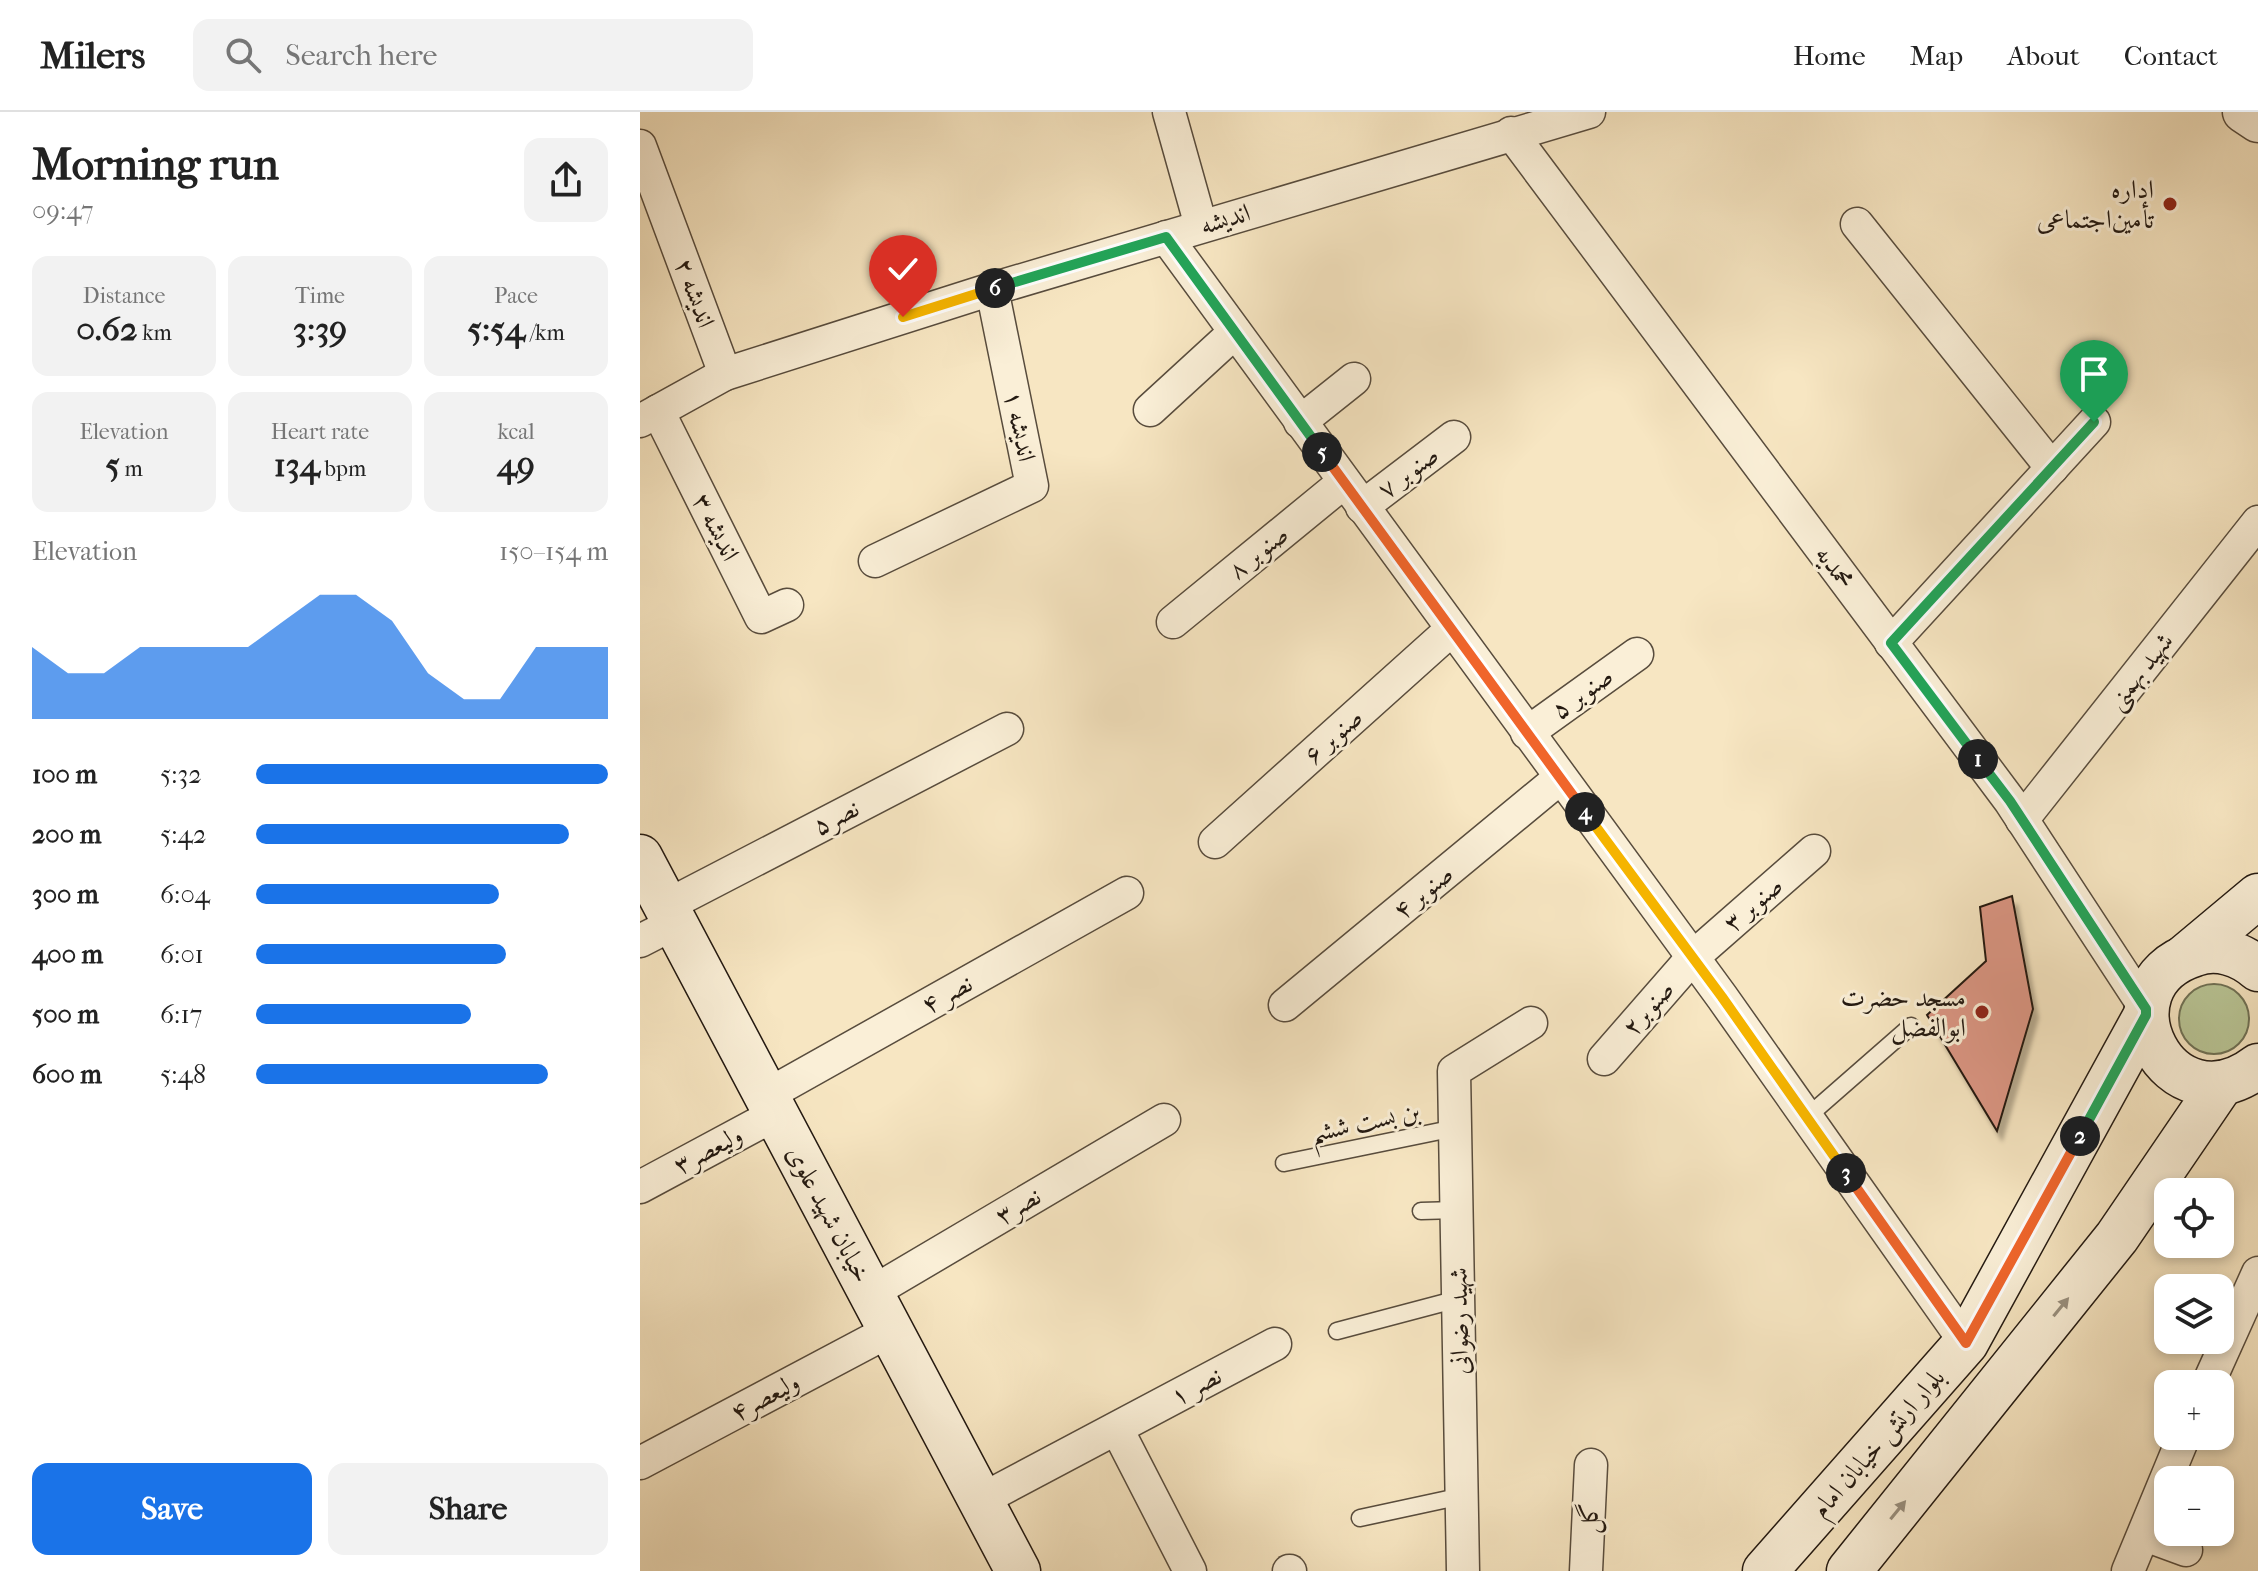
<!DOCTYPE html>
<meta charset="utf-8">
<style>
:root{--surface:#fff;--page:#f2f2f2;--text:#222;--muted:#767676;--line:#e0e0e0;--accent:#1a73e8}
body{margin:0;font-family:"IM FELL French Canon",Amiri,serif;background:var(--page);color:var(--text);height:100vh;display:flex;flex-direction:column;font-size:30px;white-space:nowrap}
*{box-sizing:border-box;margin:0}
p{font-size:26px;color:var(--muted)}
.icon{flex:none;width:44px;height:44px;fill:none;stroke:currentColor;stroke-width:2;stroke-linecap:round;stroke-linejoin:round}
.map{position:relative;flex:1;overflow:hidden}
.details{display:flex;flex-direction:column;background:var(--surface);width:640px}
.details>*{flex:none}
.tools{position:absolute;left:1514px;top:1066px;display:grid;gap:16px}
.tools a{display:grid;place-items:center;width:80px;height:80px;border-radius:16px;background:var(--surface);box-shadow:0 4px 12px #0003;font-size:40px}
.pin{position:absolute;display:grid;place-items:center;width:68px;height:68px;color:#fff;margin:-82px -34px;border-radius:50% 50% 50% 0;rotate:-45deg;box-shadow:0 0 8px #0007}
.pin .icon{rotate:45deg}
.km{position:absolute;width:40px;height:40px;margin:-20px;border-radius:50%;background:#222;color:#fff;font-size:22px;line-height:40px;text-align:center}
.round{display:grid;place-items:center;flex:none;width:84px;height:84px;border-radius:16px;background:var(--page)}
.overview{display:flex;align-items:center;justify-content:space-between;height:136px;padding:0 32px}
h1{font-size:44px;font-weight:700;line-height:60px}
.stats{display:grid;grid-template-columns:repeat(3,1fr);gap:12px;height:136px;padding:8px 32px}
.stats div{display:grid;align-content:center;border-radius:16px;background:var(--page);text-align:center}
.stats b{font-size:34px;font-weight:700}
.stats small{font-size:22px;font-weight:400}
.stats p{font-size:22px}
.chart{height:224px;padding:16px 32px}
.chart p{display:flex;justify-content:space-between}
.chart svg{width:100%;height:144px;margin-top:8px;fill:var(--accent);opacity:.7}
.primary-button{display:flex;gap:16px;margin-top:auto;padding:16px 32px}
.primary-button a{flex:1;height:92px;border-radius:16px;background:var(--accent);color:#fff;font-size:32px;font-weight:700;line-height:92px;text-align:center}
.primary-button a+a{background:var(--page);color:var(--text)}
ul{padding:0 32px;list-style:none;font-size:26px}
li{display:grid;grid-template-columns:128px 96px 1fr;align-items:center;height:60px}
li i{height:20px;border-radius:10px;background:var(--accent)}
header{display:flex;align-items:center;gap:48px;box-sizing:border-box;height:112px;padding:0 40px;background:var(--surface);border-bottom:2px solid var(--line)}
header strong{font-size:38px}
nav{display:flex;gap:44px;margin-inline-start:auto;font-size:28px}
.search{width:560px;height:72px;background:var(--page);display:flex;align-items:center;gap:20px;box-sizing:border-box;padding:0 28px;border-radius:16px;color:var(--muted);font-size:30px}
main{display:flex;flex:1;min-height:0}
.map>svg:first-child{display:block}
</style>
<header>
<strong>Milers</strong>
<div class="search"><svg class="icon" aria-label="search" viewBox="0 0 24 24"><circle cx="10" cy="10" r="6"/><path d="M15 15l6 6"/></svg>Search here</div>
<nav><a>Home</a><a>Map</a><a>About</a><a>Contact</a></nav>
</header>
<main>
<section class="details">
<div class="overview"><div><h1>Morning run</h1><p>09:47</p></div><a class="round"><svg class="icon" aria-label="share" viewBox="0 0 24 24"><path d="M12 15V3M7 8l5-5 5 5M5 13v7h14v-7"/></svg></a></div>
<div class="stats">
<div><p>Distance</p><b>0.62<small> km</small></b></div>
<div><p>Time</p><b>3:39</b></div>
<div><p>Pace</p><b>5:54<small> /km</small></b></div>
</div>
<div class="stats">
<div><p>Elevation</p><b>5<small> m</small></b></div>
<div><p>Heart rate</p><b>134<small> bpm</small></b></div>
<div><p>kcal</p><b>49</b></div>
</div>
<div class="chart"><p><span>Elevation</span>150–154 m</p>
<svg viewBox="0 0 160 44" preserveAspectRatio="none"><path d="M0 44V22L10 30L20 30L30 22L40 22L50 22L60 22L70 14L80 6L90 6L100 14L110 30L120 38L130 38L140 22L150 22L160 22V44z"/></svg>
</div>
<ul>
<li><b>100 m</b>5:32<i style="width:100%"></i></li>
<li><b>200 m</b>5:42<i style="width:89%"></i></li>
<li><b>300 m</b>6:04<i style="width:69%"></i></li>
<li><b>400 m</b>6:01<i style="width:71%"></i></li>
<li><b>500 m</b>6:17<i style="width:61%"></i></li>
<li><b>600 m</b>5:48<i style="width:83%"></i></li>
</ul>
<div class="primary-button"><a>Save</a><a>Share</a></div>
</section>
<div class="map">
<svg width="1618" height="1459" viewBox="0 0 1618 1459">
<defs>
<filter id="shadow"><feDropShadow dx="5" dy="9" stdDeviation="2" flood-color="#0004"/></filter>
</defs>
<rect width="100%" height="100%" fill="#f7e6c2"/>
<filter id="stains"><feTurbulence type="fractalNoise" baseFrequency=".0025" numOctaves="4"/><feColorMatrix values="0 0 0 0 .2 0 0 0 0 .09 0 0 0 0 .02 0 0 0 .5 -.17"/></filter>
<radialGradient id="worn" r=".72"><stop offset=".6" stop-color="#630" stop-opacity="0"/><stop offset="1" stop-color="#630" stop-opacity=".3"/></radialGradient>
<!-- pitch -->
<circle fill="#b9c696" stroke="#6e7054" stroke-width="2" cx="1574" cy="907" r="35"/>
<!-- building -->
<path fill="#dc9684" stroke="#231911" stroke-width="2" filter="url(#shadow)" d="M1372,784l21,113 -36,122 -70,-116 59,-54 -6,-54z"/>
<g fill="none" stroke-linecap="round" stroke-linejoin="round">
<defs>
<g id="service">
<path d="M1167,1005l104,-91"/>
<path d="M644,1051l171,-35"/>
<path d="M781,1099l36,-1"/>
<path d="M697,1219l121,-32"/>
<path d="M720,1406l102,-22"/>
</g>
<g id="minor">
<path d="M529,0l32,114"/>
<path d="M871,21l499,668 136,208"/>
<path d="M0,34l85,228"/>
<path d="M1217,112l195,244"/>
<path d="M526,125l556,760 244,346"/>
<path d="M510,298l85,-78"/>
<path d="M18,299l103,206 26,-12"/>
<path d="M0,309l85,-47 267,-85 597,-177"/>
<path d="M660,310l54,-43"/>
<path d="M722,395l92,-70"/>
<path d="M235,449l157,-75 -40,-197"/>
<path d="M533,510l171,-140"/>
<path d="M1251,531l203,-221"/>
<path d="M887,621l110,-79"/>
<path d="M1382,708l236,-298"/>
<path d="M575,730l236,-212"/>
<path d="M26,794l341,-177"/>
<path d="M0,829l35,-18"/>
<path d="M645,893l275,-227"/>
<path d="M964,947l89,-102 121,-106"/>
<path d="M127,983l360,-202"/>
<path d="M0,1075l136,-73"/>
<path d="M231,1181l293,-173"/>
<path d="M1568,1272l50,-111"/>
<path d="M477,1317l73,142"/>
<path d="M0,1351l251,-133"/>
<path d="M341,1388l294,-156"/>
<path d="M1505,1423l41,15"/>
<path d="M649,1459h1"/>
<path d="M823,1459l-9,-500 77,-48"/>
<path d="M946,1459l5,-106"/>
<path d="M1488,1459l56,-135"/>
</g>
<path id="tertiary" d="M1603,0l15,10"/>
<g id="secondary">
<path d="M0,745l378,714"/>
<path d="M1545,845l73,-61"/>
<path d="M1618,857c-17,-15 -41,-23 -63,-15 -101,32 -26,180 63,112"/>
<path d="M1125,1459l201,-228 180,-328"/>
<path d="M1209,1459l268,-334 105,-154"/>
</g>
</defs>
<!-- service casing -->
<use href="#service" stroke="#584c3d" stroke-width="19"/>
<!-- minor casing -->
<use href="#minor" stroke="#584c3d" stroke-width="35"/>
<!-- tertiary casing -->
<use href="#tertiary" stroke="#584c3d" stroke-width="43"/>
<!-- secondary casing -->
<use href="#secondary" stroke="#231911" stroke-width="47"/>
<!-- service -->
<use href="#service" stroke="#faefd7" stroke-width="16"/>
<!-- minor -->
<use href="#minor" stroke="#faefd7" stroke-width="32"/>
<!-- tertiary -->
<use href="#tertiary" stroke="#faefd7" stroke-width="40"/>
<!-- secondary -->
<use href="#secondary" stroke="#faefd7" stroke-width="44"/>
</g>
<!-- one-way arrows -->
<defs><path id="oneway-solid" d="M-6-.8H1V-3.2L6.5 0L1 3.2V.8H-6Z" transform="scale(2)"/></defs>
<g fill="#998f7e">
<use href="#oneway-solid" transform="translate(1421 1195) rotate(-51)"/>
<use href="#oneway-solid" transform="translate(1258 1398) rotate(-51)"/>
</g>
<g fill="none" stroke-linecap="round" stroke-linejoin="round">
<defs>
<path id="split-1" d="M1338,647l-87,-116 203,-221"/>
<path id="split-2" d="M1338,647l32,42 136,208v6l-66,121"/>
<path id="split-3" d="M1206,1061l120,170 114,-207"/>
<path id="split-4" d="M945,700l137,185 124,176"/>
<path id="split-5" d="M682,340l263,360"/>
<path id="split-6" d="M355,176l171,-51 156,215"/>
<path id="split-7" d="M263,205l92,-29"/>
</defs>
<!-- split-1 casing -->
<use href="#split-1" stroke="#fff" stroke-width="16"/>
<!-- split-2 casing -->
<use href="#split-2" stroke="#fff" stroke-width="16"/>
<!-- split-3 casing -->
<use href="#split-3" stroke="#fff" stroke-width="16"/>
<!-- split-4 casing -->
<use href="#split-4" stroke="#fff" stroke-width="16"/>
<!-- split-5 casing -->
<use href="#split-5" stroke="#fff" stroke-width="16"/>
<!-- split-6 casing -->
<use href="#split-6" stroke="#fff" stroke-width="16"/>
<!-- split-7 casing -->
<use href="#split-7" stroke="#fff" stroke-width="16"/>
<!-- split-1 -->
<use href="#split-1" stroke="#22a559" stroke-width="10"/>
<!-- split-2 -->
<use href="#split-2" stroke="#22a559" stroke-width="10"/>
<!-- split-3 -->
<use href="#split-3" stroke="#f0652b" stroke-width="10"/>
<!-- split-4 -->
<use href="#split-4" stroke="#f5b400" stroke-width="10"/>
<!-- split-5 -->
<use href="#split-5" stroke="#f0652b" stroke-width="10"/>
<!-- split-6 -->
<use href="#split-6" stroke="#22a559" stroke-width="10"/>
<!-- split-7 -->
<use href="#split-7" stroke="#f5b400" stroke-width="10"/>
</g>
<!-- markers -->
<g fill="#8f2418" stroke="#faefd7" stroke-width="3">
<circle cx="1530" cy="92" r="8"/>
<circle cx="1342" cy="900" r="8"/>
</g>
<g text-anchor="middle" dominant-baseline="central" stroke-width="6" stroke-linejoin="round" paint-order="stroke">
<!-- poi labels -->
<g font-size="26" fill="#231911" stroke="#faefd7" text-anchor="end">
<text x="1514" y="77">اداره<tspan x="1514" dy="30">تأمین‌اجتماعی</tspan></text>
<text x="1326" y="885">مسجد حضرت<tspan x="1326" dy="30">ابوالفضل</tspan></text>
</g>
<!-- street labels -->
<g font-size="26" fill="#231911" stroke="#faefd7">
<text transform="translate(585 107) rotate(-17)">اندیشه</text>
<text transform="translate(55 181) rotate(70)">اندیشه ۲</text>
<text transform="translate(380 314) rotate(78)">اندیشه ۱</text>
<text transform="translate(768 360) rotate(-37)">صنوبر ۷</text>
<text transform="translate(76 415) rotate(63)">اندیشه ۳</text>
<text transform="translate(618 440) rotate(-39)">صنوبر ۸</text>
<text transform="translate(1195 455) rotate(53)">محمدیه</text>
<text transform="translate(1500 559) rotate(-52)">شهید بهمنی</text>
<text transform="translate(942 581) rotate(-36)">صنوبر ۵</text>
<text transform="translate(693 624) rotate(-42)">صنوبر ۶</text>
<text transform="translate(196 705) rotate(-27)">نصر۵</text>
<text transform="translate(783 780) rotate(-40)">صنوبر ۴</text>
<text transform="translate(1113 792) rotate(-41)">صنوبر ۳</text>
<text transform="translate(307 882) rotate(-29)">نصر ۴</text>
<text transform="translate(1008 896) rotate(-49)">صنوبر۲</text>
<text transform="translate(725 1010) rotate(-12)">بن بست ششم</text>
<text transform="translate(68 1038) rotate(-28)">ولیعصر۳</text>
<text transform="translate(378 1094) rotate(-31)">نصر۳</text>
<text transform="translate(189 1102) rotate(62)">خیابان شهید علوی</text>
<text transform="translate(819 1209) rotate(-91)">شهید رضوانی</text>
<text transform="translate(556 1274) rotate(-28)">نصر ۱</text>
<text transform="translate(125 1285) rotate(-28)">ولیعصر۴</text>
<text transform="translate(1238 1331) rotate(-49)">بلوار ارتش خیابان امام</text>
<text transform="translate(949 1406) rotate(-87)">گل</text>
</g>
</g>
<rect width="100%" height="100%" filter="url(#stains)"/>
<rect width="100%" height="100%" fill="url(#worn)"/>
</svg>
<div class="tools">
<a><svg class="icon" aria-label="locate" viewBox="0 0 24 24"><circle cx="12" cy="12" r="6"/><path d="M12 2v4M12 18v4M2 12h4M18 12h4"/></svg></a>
<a><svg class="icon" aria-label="layers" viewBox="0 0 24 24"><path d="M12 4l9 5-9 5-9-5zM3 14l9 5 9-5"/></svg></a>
<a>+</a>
<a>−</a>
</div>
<div class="pin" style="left:1454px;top:310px;background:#1e9e55"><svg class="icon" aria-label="arrive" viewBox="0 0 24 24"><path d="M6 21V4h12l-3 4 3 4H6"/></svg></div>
<div class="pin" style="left:263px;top:205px;background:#d93025"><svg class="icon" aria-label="check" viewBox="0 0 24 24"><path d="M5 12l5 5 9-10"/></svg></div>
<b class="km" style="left:1338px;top:647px">1</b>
<b class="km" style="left:1440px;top:1024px">2</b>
<b class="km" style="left:1206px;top:1061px">3</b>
<b class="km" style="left:945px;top:700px">4</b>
<b class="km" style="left:682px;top:340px">5</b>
<b class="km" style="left:355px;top:176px">6</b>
</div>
</main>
